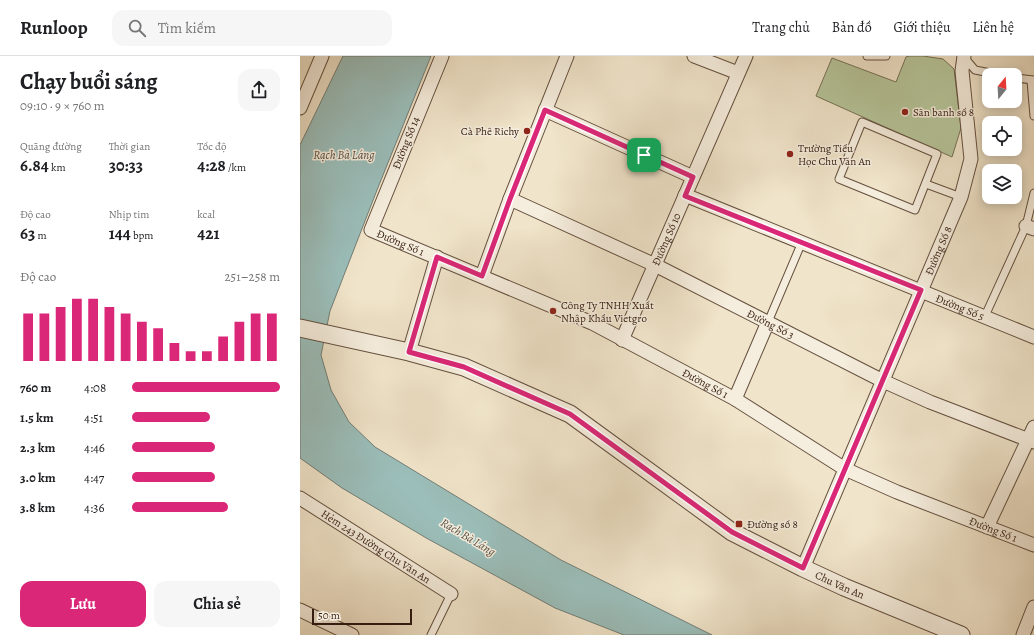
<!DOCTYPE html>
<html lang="vi">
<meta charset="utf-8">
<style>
:root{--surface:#fff;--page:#f6f6f6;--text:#202124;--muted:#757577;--line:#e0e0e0;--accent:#db2777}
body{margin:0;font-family:Alegreya,serif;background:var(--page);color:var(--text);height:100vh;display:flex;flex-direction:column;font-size:15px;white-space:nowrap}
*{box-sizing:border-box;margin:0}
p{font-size:13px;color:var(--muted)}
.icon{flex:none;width:22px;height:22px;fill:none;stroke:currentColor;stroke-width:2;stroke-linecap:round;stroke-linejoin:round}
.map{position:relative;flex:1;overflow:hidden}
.details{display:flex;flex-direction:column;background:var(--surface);width:300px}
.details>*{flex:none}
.needle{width:26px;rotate:18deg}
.buttons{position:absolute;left:682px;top:12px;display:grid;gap:8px}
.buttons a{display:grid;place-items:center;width:40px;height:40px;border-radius:8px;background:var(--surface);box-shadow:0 2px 10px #0003;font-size:20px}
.scale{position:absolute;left:12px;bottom:10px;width:100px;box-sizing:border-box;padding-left:4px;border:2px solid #351d10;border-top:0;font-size:11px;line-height:14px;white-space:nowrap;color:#351d10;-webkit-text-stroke:3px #f5eddd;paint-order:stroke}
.pin{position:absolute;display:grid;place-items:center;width:34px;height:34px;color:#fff;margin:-17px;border-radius:8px;box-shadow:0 2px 6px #0006}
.round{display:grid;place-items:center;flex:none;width:42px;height:42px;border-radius:12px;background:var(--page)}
.overview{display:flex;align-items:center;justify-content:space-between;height:68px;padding:0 20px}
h1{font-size:22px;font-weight:700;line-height:30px}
.metrics{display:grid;grid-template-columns:repeat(3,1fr);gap:6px;height:68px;padding:4px 20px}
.metrics div{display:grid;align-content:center}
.metrics b{font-size:17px;font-weight:700}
.metrics small{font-size:11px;font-weight:400}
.metrics p{font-size:11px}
.chart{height:112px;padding:8px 20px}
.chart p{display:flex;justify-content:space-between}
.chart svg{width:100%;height:72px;margin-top:4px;stroke:var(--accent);stroke-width:6}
.cta{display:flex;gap:8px;margin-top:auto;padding:8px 20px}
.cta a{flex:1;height:46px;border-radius:12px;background:var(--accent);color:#fff;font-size:16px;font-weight:700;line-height:46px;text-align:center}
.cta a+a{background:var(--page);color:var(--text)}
ul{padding:0 20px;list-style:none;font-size:13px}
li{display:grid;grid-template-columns:64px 48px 1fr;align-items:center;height:30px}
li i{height:10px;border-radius:5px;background:var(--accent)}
header{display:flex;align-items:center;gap:24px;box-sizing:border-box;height:56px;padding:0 20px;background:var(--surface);border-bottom:1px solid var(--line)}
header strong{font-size:19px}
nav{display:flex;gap:22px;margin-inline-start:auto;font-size:14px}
.search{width:280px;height:36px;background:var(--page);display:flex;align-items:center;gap:10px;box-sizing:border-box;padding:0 14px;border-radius:12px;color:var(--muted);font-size:15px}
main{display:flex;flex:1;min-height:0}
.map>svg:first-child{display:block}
</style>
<header>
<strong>Runloop</strong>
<div class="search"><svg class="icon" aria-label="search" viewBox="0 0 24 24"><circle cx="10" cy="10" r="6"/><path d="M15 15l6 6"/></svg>Tìm kiếm</div>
<nav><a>Trang chủ</a><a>Bản đồ</a><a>Giới thiệu</a><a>Liên hệ</a></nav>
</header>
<main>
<section class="details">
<div class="overview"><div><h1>Chạy buổi sáng</h1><p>09:10 · 9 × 760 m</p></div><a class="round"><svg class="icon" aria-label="share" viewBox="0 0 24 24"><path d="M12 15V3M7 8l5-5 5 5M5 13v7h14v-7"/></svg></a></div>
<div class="metrics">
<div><p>Quãng đường</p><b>6.84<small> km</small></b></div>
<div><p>Thời gian</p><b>30:33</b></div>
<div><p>Tốc độ</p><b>4:28<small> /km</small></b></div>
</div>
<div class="metrics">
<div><p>Độ cao</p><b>63<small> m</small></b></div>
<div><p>Nhịp tim</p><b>144<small> bpm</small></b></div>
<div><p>kcal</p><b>421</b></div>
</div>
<div class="chart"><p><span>Độ cao</span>251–258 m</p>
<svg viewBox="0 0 160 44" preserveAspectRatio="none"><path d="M5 44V15M15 44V15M25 44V11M35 44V6M45 44V6M55 44V11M65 44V15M75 44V20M85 44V24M95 44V33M105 44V38M115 44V38M125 44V29M135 44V20M145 44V15M155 44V15"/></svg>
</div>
<ul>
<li><b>760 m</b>4:08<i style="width:100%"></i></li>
<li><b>1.5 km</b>4:51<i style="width:53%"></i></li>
<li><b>2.3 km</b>4:46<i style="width:56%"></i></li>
<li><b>3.0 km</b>4:47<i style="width:56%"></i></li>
<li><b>3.8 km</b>4:36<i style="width:65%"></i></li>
</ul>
<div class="cta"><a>Lưu</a><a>Chia sẻ</a></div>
</section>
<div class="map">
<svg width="734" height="579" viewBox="0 0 734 579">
<rect width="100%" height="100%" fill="#f0e4ca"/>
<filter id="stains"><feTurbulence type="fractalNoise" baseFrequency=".005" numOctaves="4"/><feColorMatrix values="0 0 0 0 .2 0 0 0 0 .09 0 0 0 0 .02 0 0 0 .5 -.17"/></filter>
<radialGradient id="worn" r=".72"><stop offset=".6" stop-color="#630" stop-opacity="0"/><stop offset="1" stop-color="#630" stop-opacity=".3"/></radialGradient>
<!-- green -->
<path fill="#b6c59a" stroke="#767155" d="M609,0h14l20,3 11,10 7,59 -9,29 -136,-61 16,-38 64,24 10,-25z"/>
<!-- water -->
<path fill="#9bbeba" stroke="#727e76" d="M43,0h88l-54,134 -47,121 -9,44 10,35 18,32 26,25 186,113 151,75h-88l-69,-27 -127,-69 -86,-51 -42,-30v-313z"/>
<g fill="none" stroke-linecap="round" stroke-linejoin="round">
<defs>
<g id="service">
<path d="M567,0h19"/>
<path d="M664,1l11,13 26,5"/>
<path d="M715,22l19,2"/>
<path d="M731,25l3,35"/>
<path d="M562,66l75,32 -22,56 -76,-31z"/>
<path d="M626,128l35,13"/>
<path d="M685,260l41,-90 8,-33"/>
<path d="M468,266l34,-80"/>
<path d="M131,579l20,-41"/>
</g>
<g id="minor">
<path id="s1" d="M142,0l-71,174 221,93 143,76 110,70 52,23 137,53"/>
<path d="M394,0l44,17"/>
<path d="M0,52l22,-52"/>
<path d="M245,54l148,67"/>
<path id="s2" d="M385,139l349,142"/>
<path id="s3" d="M210,143l145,66 228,116 47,21 104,40"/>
<path d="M726,170l8,3"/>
<path d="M182,220l28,-77 57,-143"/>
<path id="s4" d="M322,284l124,-284"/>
<path d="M109,296l28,-95"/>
<path d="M435,343l33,-77"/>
<path id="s5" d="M0,442l151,96"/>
<path d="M687,471l47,-100"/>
<path id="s6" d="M503,512l158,-371 10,-38 -9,-88 2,-15"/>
<path d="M0,554l52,25"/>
<path d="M723,579l11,-28"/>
</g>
<g id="tertiary">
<path id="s7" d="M0,272l109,24 55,15 106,47 162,118 71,36 41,19 117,48"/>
</g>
</defs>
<!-- service casing -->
<use href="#service" stroke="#644f3e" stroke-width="9"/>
<!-- minor casing -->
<use href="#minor" stroke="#644f3e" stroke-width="15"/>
<!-- tertiary casing -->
<use href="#tertiary" stroke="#644f3e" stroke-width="19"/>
<!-- service -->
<use href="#service" stroke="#f5eddd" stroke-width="7"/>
<!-- minor -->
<use href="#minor" stroke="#f5eddd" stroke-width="13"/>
<!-- tertiary -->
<use href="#tertiary" stroke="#f5eddd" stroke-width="17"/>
</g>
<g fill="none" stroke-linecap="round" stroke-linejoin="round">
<defs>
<path id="route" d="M245,54l148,67 -8,19 236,94 -118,278 -71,-36 -162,-118 -106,-47 -55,-15 28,-95 45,19 28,-77z"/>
</defs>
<!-- route casing -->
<use href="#route" stroke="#fff" stroke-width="8"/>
<!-- route -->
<use href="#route" stroke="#db2777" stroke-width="5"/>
</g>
<!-- markers -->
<g fill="#8f2418" stroke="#f5eddd" stroke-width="1.5">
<circle cx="605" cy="56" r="4"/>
<circle cx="227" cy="75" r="4"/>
<circle cx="490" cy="98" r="4"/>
<circle cx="253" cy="255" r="4"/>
<rect x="435" y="464" width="8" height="8" rx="2"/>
</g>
<g text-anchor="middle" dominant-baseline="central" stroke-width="3" stroke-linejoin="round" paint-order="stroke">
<!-- poi labels -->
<g font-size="11" fill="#351d10" stroke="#f5eddd" text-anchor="start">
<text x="613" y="56">Sân banh số 8</text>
<text x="219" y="75" text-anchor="end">Cà Phê Richy</text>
<text x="498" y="92">Trường Tiểu<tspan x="498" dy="13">Học Chu Văn An</tspan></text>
<text x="261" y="249">Công Ty TNHH Xuất<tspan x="261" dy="13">Nhập Khẩu Vietgro</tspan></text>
<text x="447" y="468">Đường số 8</text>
</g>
<!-- street labels -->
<g font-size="11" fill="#351d10" stroke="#f5eddd">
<text transform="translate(106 87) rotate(-68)">Đường Số 14</text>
<text stroke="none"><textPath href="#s4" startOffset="110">Đường Số 10</textPath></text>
<text stroke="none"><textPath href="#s1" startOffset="220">Đường Số 1</textPath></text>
<text stroke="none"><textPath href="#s6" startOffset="345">Đường Số 8</textPath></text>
<text stroke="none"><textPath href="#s2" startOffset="297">Đường Số 5</textPath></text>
<text stroke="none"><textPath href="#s3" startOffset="289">Đường Số 3</textPath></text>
<text stroke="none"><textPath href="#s1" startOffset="556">Đường Số 1</textPath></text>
<text stroke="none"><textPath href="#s1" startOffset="880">Đường Số 1</textPath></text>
<text stroke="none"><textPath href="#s5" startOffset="90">Hẻm 243 Đường Chu Văn An</textPath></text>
<text stroke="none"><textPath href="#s7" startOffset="605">Chu Văn An</textPath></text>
</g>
<!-- water labels -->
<g font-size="12" font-style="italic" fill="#544d43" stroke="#f5eddd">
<text x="44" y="99">Rạch Bà Láng</text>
<text transform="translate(168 481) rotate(31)">Rạch Bà Láng</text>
</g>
</g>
<rect width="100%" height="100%" filter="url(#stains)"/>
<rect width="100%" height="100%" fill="url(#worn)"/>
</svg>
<div class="buttons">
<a><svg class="needle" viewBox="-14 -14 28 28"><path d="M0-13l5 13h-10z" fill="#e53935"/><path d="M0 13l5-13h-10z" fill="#757577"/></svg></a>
<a><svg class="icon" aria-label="locate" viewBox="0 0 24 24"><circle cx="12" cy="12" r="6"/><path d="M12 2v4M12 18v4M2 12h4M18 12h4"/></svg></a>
<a><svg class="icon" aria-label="layers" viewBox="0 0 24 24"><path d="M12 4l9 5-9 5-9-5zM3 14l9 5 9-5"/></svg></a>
</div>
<div class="scale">50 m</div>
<div class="pin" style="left:344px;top:99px;background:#1e9e55"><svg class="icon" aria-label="arrive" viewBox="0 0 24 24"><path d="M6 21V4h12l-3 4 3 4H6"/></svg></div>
</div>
</main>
